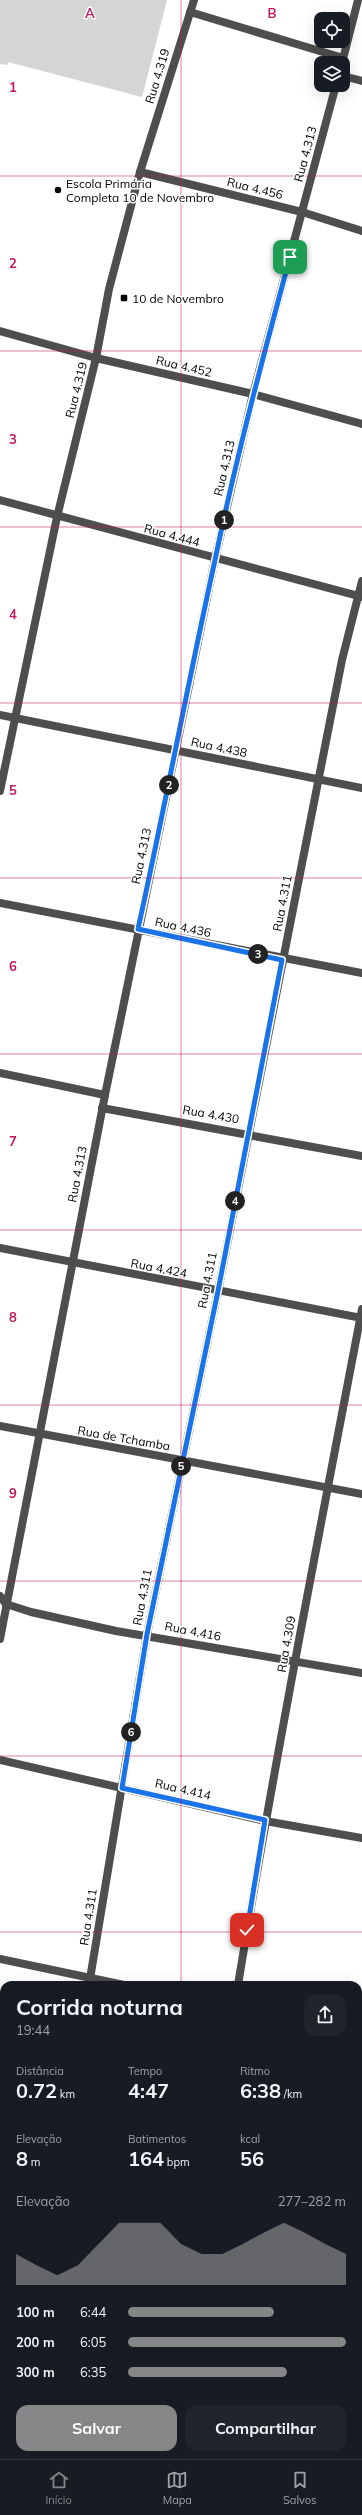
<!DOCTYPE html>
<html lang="pt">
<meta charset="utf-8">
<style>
:root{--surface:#171b24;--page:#20242c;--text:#f1f3f6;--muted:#9ea1a6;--line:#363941;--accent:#858687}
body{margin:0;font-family:Mulish,sans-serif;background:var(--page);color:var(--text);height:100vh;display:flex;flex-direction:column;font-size:15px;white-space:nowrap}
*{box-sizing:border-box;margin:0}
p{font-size:13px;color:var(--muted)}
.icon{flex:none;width:22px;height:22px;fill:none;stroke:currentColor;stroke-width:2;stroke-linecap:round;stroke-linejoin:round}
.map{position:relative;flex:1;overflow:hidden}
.panel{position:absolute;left:0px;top:1981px;width:362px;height:478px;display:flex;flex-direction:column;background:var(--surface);border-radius:12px 12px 0 0;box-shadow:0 4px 16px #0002}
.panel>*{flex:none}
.controls{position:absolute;left:314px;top:12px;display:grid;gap:8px}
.controls a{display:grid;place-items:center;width:36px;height:36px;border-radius:8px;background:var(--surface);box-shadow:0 4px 16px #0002;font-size:20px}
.pin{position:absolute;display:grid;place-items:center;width:34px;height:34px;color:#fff;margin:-17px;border-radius:8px;box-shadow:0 2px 6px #0006}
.km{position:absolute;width:20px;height:20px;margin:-10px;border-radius:50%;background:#222;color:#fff;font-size:11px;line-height:20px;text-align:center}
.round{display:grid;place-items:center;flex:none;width:42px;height:42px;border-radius:12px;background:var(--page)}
.headline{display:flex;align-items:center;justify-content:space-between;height:68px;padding:0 16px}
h1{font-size:22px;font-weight:700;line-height:30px}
.metrics{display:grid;grid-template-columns:repeat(3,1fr);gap:6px;height:68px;padding:4px 16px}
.metrics div{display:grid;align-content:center}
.metrics b{font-size:20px;font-weight:700}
.metrics small{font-size:11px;font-weight:400}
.metrics p{font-size:11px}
.chart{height:112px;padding:8px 16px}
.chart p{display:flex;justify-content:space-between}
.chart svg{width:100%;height:72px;margin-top:4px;fill:var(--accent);opacity:.7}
.cta{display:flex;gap:8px;margin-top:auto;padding:8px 16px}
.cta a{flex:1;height:46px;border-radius:12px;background:var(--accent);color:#fff;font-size:16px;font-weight:700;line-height:46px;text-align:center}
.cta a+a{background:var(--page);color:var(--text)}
ul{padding:0 16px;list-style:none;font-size:13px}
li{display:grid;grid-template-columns:64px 48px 1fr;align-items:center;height:30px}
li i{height:10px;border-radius:5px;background:var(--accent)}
.tabs{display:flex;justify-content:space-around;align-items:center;height:56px;border-top:1px solid var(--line);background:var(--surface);font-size:11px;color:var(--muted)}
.tabs a{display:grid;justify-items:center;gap:2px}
.tabs .on{color:var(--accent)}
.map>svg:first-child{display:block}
</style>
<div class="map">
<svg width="362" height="2459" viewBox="0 0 362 2459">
<rect width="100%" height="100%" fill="#fff"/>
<!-- green -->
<path fill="#d5d5d5" d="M0,0h167l-25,97 -134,-35 -1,3 -7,-1z"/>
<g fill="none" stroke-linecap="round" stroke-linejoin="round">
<!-- minor -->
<g stroke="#4e4e4e" stroke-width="8">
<path d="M190,12l153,46"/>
<path d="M342,63l16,-63"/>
<path d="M343,76l19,5"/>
<path d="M140,172l162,40 60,19"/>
<path d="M0,331l96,27 157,36 109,30"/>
<path d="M0,500l362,97"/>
<path d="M0,715l362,73"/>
<path d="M0,903l362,70"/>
<path d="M0,1073l105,22"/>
<path d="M102,1108l260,48"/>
<path d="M0,1248l362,70"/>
<path d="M0,1426l362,68"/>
<path d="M0,1596l6,8 25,8 85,19 246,42"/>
<path d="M0,1639l105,-544 110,-536 38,-165 83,-309"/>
<path d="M0,1760l265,61 97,17"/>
<path d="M89,1985l58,-351 71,-343 124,-631 20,-79"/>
<path d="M238,1985c37,-226 81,-451 124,-676"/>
<path d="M0,2130l4,2"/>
<path d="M0,2295l4,1"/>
<path d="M0,2444l4,-20"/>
<path d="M152,2459l1,-4"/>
<path d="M306,2459l1,-4"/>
</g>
<!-- tertiary -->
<g stroke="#4e4e4e" stroke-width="8">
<path d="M0,791l57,-274 39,-159 13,-69 31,-117 54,-172"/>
<path d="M0,1959l124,26"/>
<path d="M358,2032l4,1"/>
<path d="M358,2366l4,1"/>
</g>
</g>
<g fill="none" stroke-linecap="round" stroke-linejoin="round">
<defs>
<path id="route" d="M247,1930l18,-110 -143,-32 25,-154 71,-343 64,-331 -144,-31c27,-123 50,-246 77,-369 21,-102 48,-203 75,-303"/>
</defs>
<!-- route casing -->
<use href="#route" stroke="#fff" stroke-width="8"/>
<!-- route -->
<use href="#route" stroke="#1a73e8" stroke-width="5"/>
</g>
<!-- grid -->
<path fill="none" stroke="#c2185b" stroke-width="1" stroke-opacity="0.55" d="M181,0v1985M0,176h362M0,351h362M0,527h362M0,703h362M0,878h362M0,1054h362M0,1230h362M0,1405h362M0,1581h362M0,1756h362M0,1932h362M0,2108h4M358,2108h4M0,2283h4M358,2283h4M181,2455v4"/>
<!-- markers -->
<g fill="#000" stroke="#fff" stroke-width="1.5">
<circle cx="58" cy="190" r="4"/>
<rect x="120" y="294" width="8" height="8" rx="2"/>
</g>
<g text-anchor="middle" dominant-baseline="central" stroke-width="3" stroke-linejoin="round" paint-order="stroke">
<!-- street labels -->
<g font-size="12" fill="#000" stroke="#fff">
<text transform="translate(157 76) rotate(-73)">Rua 4.319</text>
<text transform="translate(305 154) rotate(-75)">Rua 4.313</text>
<text transform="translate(255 188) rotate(14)">Rua 4.456</text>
<text transform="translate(184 366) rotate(13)">Rua 4.452</text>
<text transform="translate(76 390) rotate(-76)">Rua 4.319</text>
<text transform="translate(224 468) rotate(-77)">Rua 4.313</text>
<text transform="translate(172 535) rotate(15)">Rua 4.444</text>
<text transform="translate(219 747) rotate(12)">Rua 4.438</text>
<text transform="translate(141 856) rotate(-78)">Rua 4.313</text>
<text transform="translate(282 903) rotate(-79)">Rua 4.311</text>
<text transform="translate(183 927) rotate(12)">Rua 4.436</text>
<text transform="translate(211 1114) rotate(10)">Rua 4.430</text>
<text transform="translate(77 1174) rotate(-79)">Rua 4.313</text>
<text transform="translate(159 1268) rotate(11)">Rua 4.424</text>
<text transform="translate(207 1280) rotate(-79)">Rua 4.311</text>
<text transform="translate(124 1438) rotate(10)">Rua de Tchamba</text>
<text transform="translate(142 1597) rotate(-79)">Rua 4.311</text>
<text transform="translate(193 1631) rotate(11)">Rua 4.416</text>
<text transform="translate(286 1644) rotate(-80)">Rua 4.309</text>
<text transform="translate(183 1789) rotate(13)">Rua 4.414</text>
<text transform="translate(88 1917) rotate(-81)">Rua 4.311</text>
</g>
<!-- poi labels -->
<g font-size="12" fill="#000" stroke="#fff" text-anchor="start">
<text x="66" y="183">Escola Primária<tspan x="66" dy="14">Completa 10 de Novembro</tspan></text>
<text x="132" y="298">10 de Novembro</text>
</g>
</g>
<g font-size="13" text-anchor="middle" font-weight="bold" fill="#c2185b" stroke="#fff" stroke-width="3" stroke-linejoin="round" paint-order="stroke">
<text x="90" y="18">A</text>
<text x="272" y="18">B</text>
<text x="13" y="92">1</text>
<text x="13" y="268">2</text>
<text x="13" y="444">3</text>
<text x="13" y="619">4</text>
<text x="13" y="795">5</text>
<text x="13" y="971">6</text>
<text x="13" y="1146">7</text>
<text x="13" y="1322">8</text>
<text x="13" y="1498">9</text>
</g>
</svg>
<div class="controls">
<a><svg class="icon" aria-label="locate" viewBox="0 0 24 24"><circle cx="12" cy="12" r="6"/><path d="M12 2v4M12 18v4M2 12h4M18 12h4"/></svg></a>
<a><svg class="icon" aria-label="layers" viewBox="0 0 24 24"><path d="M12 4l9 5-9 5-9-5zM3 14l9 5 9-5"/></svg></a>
</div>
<div class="pin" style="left:290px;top:257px;background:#1e9e55"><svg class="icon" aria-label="arrive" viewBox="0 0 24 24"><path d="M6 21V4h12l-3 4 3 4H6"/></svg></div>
<div class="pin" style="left:247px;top:1930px;background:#d93025"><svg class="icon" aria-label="check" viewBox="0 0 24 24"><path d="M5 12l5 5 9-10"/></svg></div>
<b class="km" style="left:224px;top:520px">1</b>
<b class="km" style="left:169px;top:785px">2</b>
<b class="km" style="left:258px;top:954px">3</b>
<b class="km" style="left:235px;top:1201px">4</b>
<b class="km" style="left:181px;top:1466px">5</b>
<b class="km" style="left:131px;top:1732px">6</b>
<section class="panel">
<div class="headline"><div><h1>Corrida noturna</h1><p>19:44</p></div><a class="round"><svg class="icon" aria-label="share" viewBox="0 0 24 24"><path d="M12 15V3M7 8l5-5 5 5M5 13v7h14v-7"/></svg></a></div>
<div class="metrics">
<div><p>Distância</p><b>0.72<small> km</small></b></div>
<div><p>Tempo</p><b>4:47</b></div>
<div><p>Ritmo</p><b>6:38<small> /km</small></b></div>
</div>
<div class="metrics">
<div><p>Elevação</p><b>8<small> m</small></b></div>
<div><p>Batimentos</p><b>164<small> bpm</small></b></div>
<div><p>kcal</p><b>56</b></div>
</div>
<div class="chart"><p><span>Elevação</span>277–282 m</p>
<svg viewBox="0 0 160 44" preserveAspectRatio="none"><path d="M0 44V25L10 32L20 38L30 32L40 19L50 6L60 6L70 6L80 19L90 25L100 25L110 19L120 12L130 6L140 12L150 19L160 25V44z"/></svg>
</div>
<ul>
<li><b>100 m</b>6:44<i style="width:67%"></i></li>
<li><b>200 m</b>6:05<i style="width:100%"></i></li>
<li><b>300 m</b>6:35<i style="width:73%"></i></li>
</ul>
<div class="cta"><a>Salvar</a><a>Compartilhar</a></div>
</section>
</div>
<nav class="tabs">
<a class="on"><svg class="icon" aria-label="home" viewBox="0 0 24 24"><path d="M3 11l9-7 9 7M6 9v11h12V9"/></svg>Início</a>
<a><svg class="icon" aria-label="map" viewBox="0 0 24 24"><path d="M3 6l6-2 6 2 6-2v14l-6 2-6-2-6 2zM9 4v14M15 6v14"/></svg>Mapa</a>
<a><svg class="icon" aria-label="saved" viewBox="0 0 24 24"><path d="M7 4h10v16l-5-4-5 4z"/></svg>Salvos</a>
</nav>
